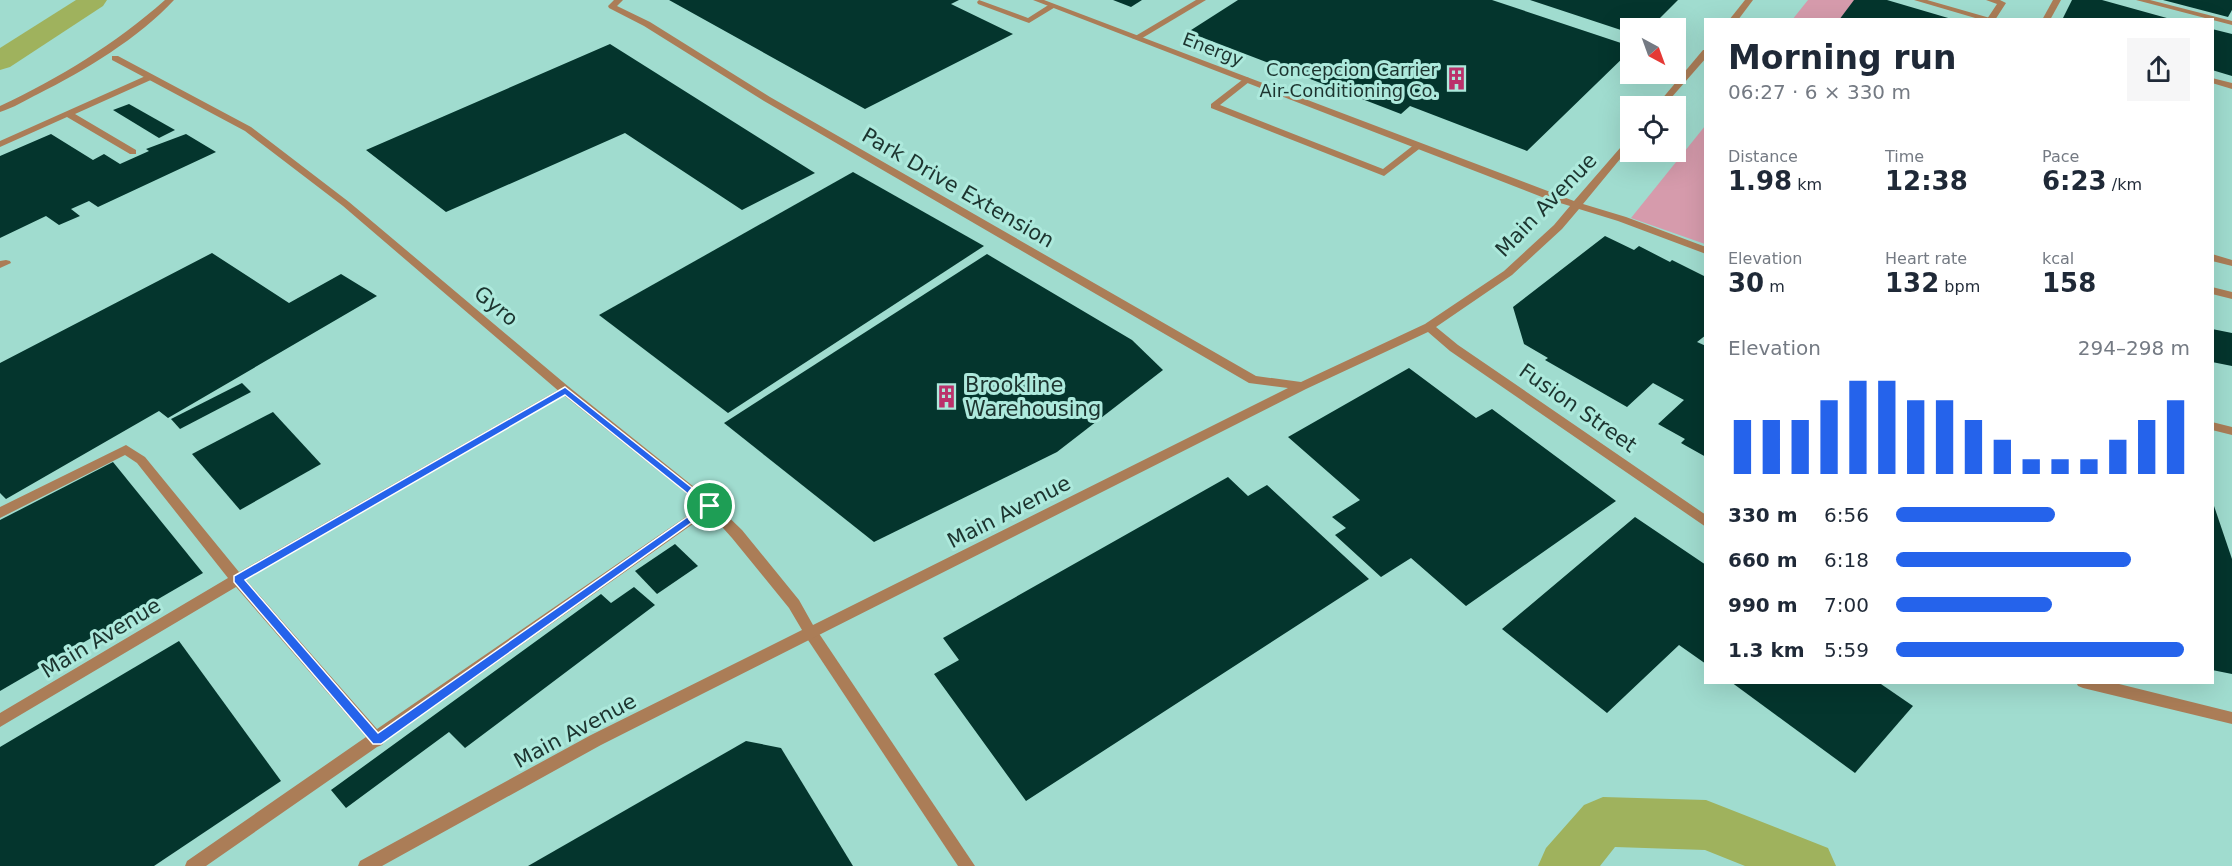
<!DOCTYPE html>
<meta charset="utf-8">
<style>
:root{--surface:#fff;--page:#f6f6f7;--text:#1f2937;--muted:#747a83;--accent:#2563eb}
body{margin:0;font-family:"DejaVu Sans",sans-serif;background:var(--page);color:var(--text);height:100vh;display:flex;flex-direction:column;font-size:22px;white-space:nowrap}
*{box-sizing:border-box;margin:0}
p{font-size:20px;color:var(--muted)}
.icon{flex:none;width:33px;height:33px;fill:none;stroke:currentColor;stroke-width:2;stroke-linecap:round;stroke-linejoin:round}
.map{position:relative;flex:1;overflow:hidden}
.details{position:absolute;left:1704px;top:18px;width:510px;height:666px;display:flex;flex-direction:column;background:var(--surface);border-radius:0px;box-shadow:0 6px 24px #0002}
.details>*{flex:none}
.needle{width:39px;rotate:139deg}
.controls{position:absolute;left:1620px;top:18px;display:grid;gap:12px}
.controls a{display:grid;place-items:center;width:66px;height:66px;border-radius:0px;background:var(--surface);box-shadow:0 6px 24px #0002;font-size:30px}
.pin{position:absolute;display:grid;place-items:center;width:51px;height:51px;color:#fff;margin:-26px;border:3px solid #fff;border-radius:50%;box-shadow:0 2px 6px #0007}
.round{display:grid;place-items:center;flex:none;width:63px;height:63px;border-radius:0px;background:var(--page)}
.head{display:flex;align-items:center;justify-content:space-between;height:102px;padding:0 24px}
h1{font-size:33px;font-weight:600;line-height:45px}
.figures{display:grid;grid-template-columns:repeat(3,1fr);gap:9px;height:102px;padding:6px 24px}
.figures div{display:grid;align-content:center}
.figures b{font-size:26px;font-weight:600}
.figures small{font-size:16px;font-weight:400}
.figures p{font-size:16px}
.chart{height:168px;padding:12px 24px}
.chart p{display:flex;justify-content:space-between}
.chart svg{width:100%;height:108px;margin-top:6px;stroke:var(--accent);stroke-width:6}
ul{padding:0 24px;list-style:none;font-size:20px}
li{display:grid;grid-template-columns:96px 72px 1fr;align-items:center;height:45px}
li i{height:15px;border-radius:8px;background:var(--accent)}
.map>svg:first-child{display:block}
</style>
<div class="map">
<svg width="2232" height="866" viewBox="0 0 2232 866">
<rect width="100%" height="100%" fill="#a0dccf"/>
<!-- green -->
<g fill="#d69bac">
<path d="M1808,0h60l68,20h-144z"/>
<path d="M1705,126v118l-74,-26z"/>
</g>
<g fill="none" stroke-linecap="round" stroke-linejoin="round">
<!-- river -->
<g fill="#9fb25d" fill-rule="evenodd">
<path d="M76,0h31l-4,6 -93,61 -10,3v-22z"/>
<path d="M1603,797l103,3 122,48 8,18h-91l-40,-16 -90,-3 -15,19h-62l8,-18 38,-43z"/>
</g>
</g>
<!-- building -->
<g fill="#04352d">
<path d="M669,0h290l-8,4 62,30 -148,75z"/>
<path d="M1113,0h29l-11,7z"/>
<path d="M1238,0h254l138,46v5l-103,100 -117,-45 -9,8 -213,-82z"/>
<path d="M1530,0h148l-28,28h-20v5z"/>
<path d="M1854,0h33l68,20h-116z"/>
<path d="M2072,0h30l72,20h-112z"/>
<path d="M2163,0h69v10l-4,7z"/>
<path d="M2212,29l20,5v42l-20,-6z"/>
<path d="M610,44l205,129 -73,37 -117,-77 -179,79 -80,-62z"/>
<path d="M129,104l46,26 -16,8 -46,-28z"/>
<path d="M51,134l42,26 11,-6 16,10 29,-13 -3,-2 40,-15 30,18 -118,55 -9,-6 -18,8 9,7 -21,9 -13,-9 -46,22v-82z"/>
<path d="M853,172l131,74 -256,167 -129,-98z"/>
<path d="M1605,236l29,14 5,-4 31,16 2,-2 34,17v58l-9,7 9,4v111l-25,-14 4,-4 -27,-15 26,-24 -31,-17 -26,24 -82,-47 3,-2 -24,-14 -11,-37z"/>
<path d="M212,253l77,50 52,-29 36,22 -209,122 -9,-7 -153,88 -6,-6v-130z"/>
<path d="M987,254l145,86 31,30 -106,82 -183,90 -150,-119z"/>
<path d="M2212,329l20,4v33l-20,-4z"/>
<path d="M1409,368l67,50 16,-9 124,92 -150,105 -55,-48 -30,19 -46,-42 11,-7 -14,-11 28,-17 -72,-63z"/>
<path d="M242,383l9,9 -71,37 -9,-10z"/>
<path d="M273,412l48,52 -81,46 -48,-56z"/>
<path d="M113,462l90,111 -203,118v-171z"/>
<path d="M1228,477l20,19 19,-11 102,94 -343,222 -92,-127 25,-14 -16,-22z"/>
<path d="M2212,500l20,59v115l-20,-4z"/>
<path d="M1635,517l71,48v99l-27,-19 -72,68 -105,-84z"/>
<path d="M675,544l23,22 -41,28 -22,-23z"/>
<path d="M634,587l21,18 -190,143 -16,-16 -103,76 -15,-18 270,-196 10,9z"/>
<path d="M179,641l102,140 -127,85h-154v-119z"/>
<path d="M1731,682h147l35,24 -58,67z"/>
<path d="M746,741l35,7 72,118h-325z"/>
</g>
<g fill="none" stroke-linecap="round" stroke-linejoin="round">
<!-- lane -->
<g fill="#ab7d57" fill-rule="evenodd">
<path d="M979,0l49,18 22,-14 7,2 -28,17 -51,-19 -1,-2z"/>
<path d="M1196,0h10l-67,40 -7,-2z"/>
<path d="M1986,0h14l6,3 -11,17 -8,-1 10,-15z"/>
<path d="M2053,0h8l-11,20h-8z"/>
<path d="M2136,0h14l82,21v4z"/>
<path d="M150,74l4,3 -1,2 -78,35 61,36v4h-6l-63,-37 -67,30v-6z"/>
<path d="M1246,77l3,1v4l-29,23 163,64 32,-25 3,-1 5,3 -39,30 -173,-68v-4z"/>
<path d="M2212,254l20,6v6l-20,-5z"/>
<path d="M6,260l4,1 1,2 -11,5v-7z"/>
<path d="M2212,287l20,5v7l-20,-5z"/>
<path d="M565,386l4,1 2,3 -2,3 -323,187 131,149 329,-226h8l2,3 -2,3 -330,233 -2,3 -5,2 -171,119h-21l2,-5 179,-124 -130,-150 -236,140v-14l228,-135 -91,-115 -12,-8 -125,63v-11l126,-62 19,12 94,115z"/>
<path d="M811,627l5,2 159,237h-17l-152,-229 -2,-4 2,-4z"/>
</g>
<!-- street -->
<g fill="#ab7d57" fill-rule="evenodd">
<path d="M165,0h9c-35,38 -90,71 -136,94 -12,6 -25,14 -38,18v-6c60,-28 115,-62 165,-106z"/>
<path d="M614,0h9l-6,6 33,16 120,75 486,279 45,6 124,-58 79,-53 50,-46 16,-19 -23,-7 -514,-199h11l530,201 53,-61 3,-1v8l-47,57 43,13 80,30v7l-88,-33 -39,-12 -17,20 -50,46 -76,52 22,18 248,170v12l-256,-176 -22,-19 -122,57 -705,356 -219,121h-24l2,-5 231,-126 211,-105 -13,-22 -57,-70 -26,-29 -145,-116 -218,-187 -98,-75 -133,-71v-4h6l133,71 98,75 220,185 145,116 28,27 57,70 14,25 475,-237 -39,-5 -485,-282 -120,-75 -35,-18 -1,-2z"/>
<path d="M1745,0h8l-15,20h-9z"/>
<path d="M1914,0h13l70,20h-15z"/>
<path d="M1703,50h3v8l-42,48h-8z"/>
<path d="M2212,78l20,5v6l-20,-6z"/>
<path d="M2212,422l20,5v8l-20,-5z"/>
<path d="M2076,682h35l121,30v12l-149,-36 -5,-2z"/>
</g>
</g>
<!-- route -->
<path fill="#2563eb" stroke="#fff" stroke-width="1.5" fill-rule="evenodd" d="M565,387l150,119 -334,238h-8l-139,-162v-6zM565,395l138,111 -325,227 -133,-153z"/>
<!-- icons -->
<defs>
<symbol id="building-bare" viewBox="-9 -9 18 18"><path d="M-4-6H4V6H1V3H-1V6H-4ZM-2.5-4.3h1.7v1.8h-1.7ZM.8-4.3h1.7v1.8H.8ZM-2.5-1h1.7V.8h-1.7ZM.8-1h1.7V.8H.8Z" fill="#bb316b" stroke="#ade9dc" stroke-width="2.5" paint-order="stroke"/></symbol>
</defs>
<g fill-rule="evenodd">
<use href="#building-bare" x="1440" y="62" width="33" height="33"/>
<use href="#building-bare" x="930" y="380" width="33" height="33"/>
</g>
<g text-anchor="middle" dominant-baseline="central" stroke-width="6" stroke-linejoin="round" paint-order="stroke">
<!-- far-street labels -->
<g font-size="18" fill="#1c342f" stroke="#ade9dc">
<text transform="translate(1213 49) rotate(21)">Energy</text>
</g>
<!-- far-poi labels -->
<g font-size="18" fill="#1c342f" stroke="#ade9dc" text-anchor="end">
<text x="1438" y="69">Concepcion Carrier<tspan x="1438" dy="21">Air-Conditioning Co.</tspan></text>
</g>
<!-- street labels -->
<g font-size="21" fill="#1c342f" stroke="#ade9dc">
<text transform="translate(958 188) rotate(30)">Park Drive Extension</text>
<text transform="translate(1546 205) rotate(-46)">Main Avenue</text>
<text transform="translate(496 306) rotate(40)">Gyro</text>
<text transform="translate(1578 408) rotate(35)">Fusion Street</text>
<text transform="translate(1009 512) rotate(-27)">Main Avenue</text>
<text transform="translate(101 638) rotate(-31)">Main Avenue</text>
<text transform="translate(575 731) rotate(-28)">Main Avenue</text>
</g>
<!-- poi labels -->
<g font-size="21" fill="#1c342f" stroke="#ade9dc" text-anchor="start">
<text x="965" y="385">Brookline<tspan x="965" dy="24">Warehousing</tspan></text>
</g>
</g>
</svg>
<div class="controls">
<a><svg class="needle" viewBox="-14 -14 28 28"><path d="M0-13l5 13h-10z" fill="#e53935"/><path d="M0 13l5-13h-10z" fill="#747a83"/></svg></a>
<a><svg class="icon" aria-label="locate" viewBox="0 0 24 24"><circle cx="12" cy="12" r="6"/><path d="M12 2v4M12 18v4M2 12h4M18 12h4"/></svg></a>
</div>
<div class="pin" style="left:710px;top:506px;background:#1e9e55"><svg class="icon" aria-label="arrive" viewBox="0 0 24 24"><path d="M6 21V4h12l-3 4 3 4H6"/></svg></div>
<section class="details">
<div class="head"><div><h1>Morning run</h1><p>06:27 · 6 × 330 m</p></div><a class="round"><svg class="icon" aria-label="share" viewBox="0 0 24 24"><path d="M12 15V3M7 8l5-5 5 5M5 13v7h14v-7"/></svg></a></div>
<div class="figures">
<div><p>Distance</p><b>1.98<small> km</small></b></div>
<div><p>Time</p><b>12:38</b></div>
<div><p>Pace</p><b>6:23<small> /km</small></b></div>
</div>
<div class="figures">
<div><p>Elevation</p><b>30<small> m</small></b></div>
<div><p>Heart rate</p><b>132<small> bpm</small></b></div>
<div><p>kcal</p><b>158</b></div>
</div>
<div class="chart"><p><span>Elevation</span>294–298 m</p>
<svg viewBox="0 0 160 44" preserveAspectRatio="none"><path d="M5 44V22M15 44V22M25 44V22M35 44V14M45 44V6M55 44V6M65 44V14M75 44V14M85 44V22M95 44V30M105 44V38M115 44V38M125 44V38M135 44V30M145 44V22M155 44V14"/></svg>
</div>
<ul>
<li><b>330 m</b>6:56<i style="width:54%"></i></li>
<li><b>660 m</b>6:18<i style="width:80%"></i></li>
<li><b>990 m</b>7:00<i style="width:53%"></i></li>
<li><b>1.3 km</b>5:59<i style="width:98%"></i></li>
</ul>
</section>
</div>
